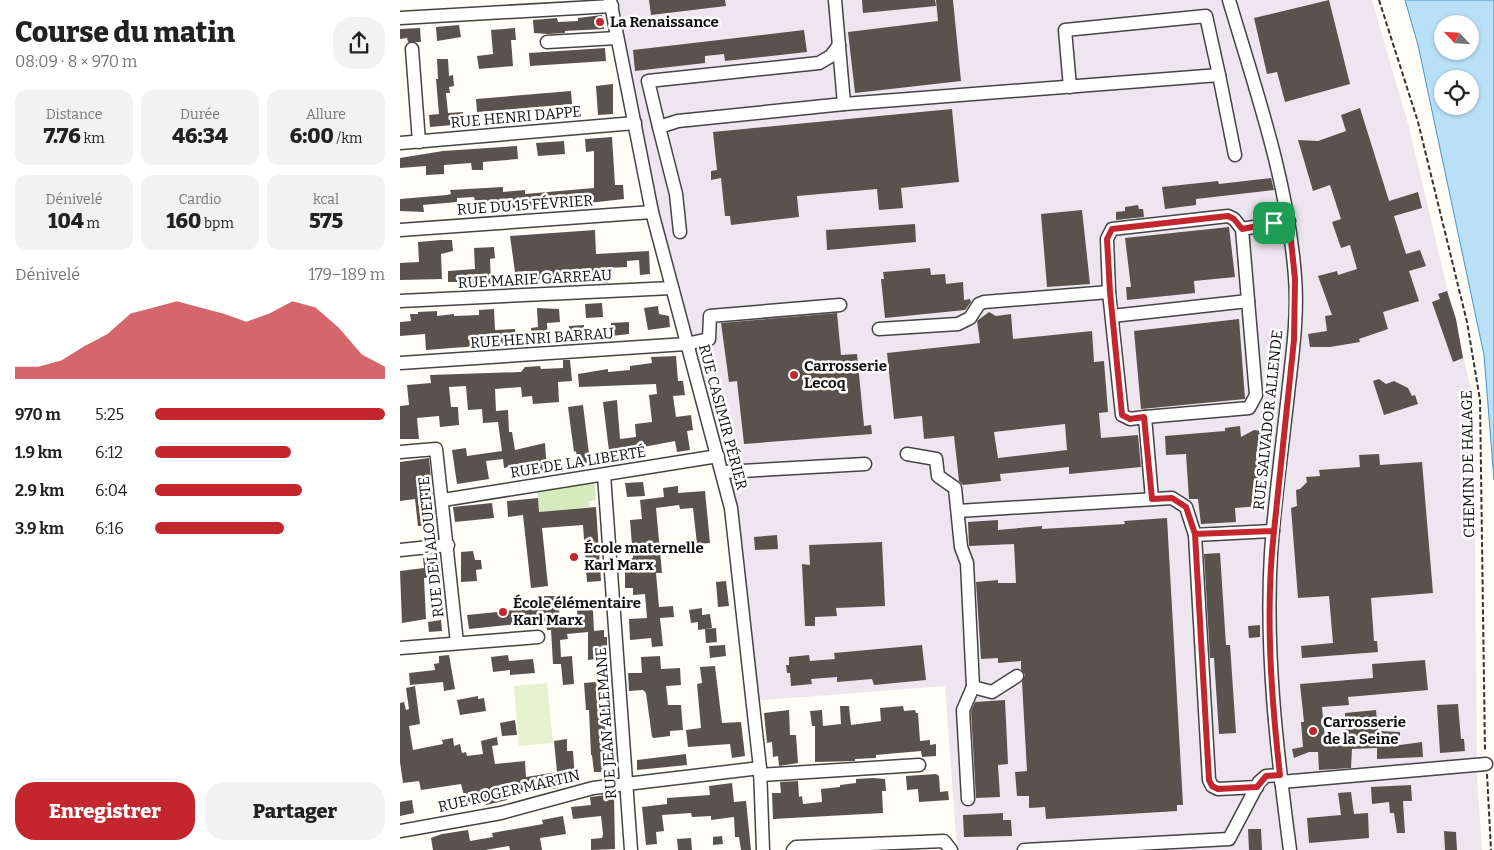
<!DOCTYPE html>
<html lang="fr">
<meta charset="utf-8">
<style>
:root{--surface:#fff;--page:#f2f2f2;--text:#222;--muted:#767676;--accent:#c4262e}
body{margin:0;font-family:Bitter,serif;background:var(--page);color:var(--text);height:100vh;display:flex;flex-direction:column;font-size:19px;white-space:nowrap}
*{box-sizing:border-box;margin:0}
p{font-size:16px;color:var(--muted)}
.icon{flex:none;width:28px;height:28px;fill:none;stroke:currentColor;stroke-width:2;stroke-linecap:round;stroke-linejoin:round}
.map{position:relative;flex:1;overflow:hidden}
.sheet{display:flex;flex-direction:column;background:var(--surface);width:400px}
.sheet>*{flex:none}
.needle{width:32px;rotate:295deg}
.controls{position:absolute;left:1034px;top:15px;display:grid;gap:10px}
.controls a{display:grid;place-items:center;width:45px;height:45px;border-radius:50%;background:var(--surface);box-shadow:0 1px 4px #0004;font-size:25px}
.pin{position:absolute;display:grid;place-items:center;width:42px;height:42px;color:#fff;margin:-21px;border-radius:10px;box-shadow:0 2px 8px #0006}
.round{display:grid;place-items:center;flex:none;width:52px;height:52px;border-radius:20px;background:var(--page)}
.overview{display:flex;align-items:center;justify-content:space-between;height:85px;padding:0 15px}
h1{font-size:28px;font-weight:800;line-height:38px}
.stats{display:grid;grid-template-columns:repeat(3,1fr);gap:8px;height:85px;padding:5px 15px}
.stats div{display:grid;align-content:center;border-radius:12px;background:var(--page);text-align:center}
.stats b{font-size:21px;font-weight:800}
.stats small{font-size:14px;font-weight:400}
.stats p{font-size:14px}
.chart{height:140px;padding:10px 15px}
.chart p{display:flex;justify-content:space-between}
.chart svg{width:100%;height:90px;margin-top:5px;fill:var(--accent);opacity:.7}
.button{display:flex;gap:10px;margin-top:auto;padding:10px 15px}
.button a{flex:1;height:58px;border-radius:20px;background:var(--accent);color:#fff;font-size:20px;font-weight:800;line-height:58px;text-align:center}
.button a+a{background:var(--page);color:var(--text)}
ul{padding:0 15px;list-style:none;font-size:16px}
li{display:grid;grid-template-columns:80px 60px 1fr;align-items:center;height:38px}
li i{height:12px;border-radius:6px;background:var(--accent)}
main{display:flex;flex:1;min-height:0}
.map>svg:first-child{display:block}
</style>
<main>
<section class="sheet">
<div class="overview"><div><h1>Course du matin</h1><p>08:09 · 8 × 970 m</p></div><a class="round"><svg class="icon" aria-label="share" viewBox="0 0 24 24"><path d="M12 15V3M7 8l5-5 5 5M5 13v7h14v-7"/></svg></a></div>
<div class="stats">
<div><p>Distance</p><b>7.76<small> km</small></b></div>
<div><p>Durée</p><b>46:34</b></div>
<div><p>Allure</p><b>6:00<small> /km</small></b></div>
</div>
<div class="stats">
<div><p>Dénivelé</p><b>104<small> m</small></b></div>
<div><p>Cardio</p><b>160<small> bpm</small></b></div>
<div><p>kcal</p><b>575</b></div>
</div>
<div class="chart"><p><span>Dénivelé</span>179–189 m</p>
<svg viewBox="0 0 160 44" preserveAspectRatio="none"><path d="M0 44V38L10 38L20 35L30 28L40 22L50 12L60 9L70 6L80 9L90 12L100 16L110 12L120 6L130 9L140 19L150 32L160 38V44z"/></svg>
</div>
<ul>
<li><b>970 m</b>5:25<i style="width:100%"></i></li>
<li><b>1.9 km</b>6:12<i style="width:59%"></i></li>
<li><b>2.9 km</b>6:04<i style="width:64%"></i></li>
<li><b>3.9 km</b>6:16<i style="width:56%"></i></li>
</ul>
<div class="button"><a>Enregistrer</a><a>Partager</a></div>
</section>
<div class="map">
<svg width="1094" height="850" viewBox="0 0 1094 850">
<rect width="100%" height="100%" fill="#fffdf5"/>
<!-- industrial -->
<path fill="#eee6ef" d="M211,0h761l37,127 65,275 3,373 5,75h-525l-12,-164 -193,15 -21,-193 -78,-293z"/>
<!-- green -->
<path fill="#d5ebbd" d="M190,483l5,2 1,15 -7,1 1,6 -51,5 -2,-25z"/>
<!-- pitch -->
<path fill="#e6f2cf" d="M147,683l6,60 -34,3 -5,-60z"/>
<!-- water -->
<path fill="#b9e0f7" stroke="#3f96cf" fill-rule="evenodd" d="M1005,0h89v480l-10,-125 -66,-310zM1042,24h28v27h-28zM1042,79h28v27h-28z"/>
<!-- building -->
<g fill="#5a524d" fill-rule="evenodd">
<path d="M249,0h76l1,6 -75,9z"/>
<path d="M462,0h73l1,6 -73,7z"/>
<path d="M536,0h17l8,81 -106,12 -7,-61 90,-11z"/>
<path d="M929,0l21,84 -65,18 -8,-30 -10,2 -13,-56z"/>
<path d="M202,15l2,14 -39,2v2l-17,1 -14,-1 -1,-13 24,-2 1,4 20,-1v-3z"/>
<path d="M59,25l2,12 -24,4 -1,-14z"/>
<path d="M20,28l1,14h-13l-1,-4 -7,1v-10z"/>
<path d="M115,28l1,12h-5l2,26 -34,3 -2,-13 16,-2 -2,-24z"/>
<path d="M404,30l3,22 -82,9 -1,-7 -19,2v7l-70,8 -2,-21z"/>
<path d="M205,48l1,13 -76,5 -1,-13z"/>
<path d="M37,59h11l1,17 4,-1 1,11 -5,1 1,6h-4l2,20 15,-1 1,12 -34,3 -1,-12 10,-1 -3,-35h2z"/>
<path d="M213,84v30l-15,1 -2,-29z"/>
<path d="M171,91l1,13 -95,8 -1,-13z"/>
<path d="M960,108l29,93 29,-9 4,16 -28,8 12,38 14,-4 6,16 -17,5 10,30 -36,11 5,17 -29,10 1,3 -30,5h-20l-2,-13 19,-3 -2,-15 7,-1 -14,-39 19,-5 1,4 19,-6 -7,-24 -9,3 -9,-26 9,-3 -11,-34 -17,6 -15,-51 20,1 28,-10 -5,-16z"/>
<path d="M552,109l7,73 -58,6 2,20 -24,2 -2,-21 -80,7 2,21 -68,8 -1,-9h-5l-4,-38 -10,2v-9l6,-1 -4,-38z"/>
<path d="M212,137l3,48h8l1,14 -71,8h-10v-2l-43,4v-8l-19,1v-2l-6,1 -1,-4 -17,1v4l-34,3 1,7 -24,-1v-12l47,-4 4,-1 -1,-4 53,-3v5l22,-2v4l69,-6v-37l-8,1 -1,-13z"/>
<path d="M164,141l1,13 -27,2 -2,-13z"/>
<path d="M117,146l1,13 -35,3v8h-11l-1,-7 -27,2v9l-18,1v-9l-26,2v-10l43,-7z"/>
<path d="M871,178l3,12 -78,9v6l-31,4 -3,-22 56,-6 1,3z"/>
<path d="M738,205l1,4h4l1,8 -28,3v-8l9,-1v-4z"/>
<path d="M682,210l8,74 -43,3 -6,-73z"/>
<path d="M515,224l1,18 -89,8 -1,-20z"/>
<path d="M829,227l6,50 -41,4 1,12 -68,7 -1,-13h5l-6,-49z"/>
<path d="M195,230l1,24 53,-3 1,23 -10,1 -1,-15 -12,1v6l-20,1 1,15h-23l-1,-5 -56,2 -1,-9 -12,1 -5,-36z"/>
<path d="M41,240h11l1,11 -12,3 1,25 -42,1v-17l19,-1 -1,-20z"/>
<path d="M94,247l1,11 -5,1 1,25 -30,1v-3h-13v-11l27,-2 -1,-21z"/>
<path d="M530,268l1,7 14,-1 1,10 17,-2 1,18 6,-1 1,3 -6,8 -80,8 -4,-39h3l-1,-7z"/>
<path d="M1047,291l9,28 7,39 -10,4 -21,-60 8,-3 -2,-5z"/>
<path d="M202,303l1,14 -17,1 -1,-14z"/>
<path d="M258,306l1,8 10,2 1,11 -22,3 -4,-22z"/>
<path d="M137,308l22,1 1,13 -13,1 1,17 -16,1 -1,-13 7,-1z"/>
<path d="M94,309l1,21 20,-1 1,14 -90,7 -1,-16 -25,2v-14l11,-1 -1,-7h8v-2l19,-1v5l17,-2v2l25,-1v-5z"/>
<path d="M589,312l7,4 15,-2 2,25 79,-8 2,31 10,-1 4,51 -9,1 2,25 37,-3 3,32 -72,7v-7l-69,7 1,7 -38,4 -4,-4 -5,-45 -30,3 -2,-23 -28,3 -7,-66 93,-10 -3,-22zM665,424l2,26 -69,8 -4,-26z"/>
<path d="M437,313l4,42 16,-1 7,72 7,-1 1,9 -128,10 -7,-63 -8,1 -8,-59z"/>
<path d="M839,319l6,80 -104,10 -7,-78z"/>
<path d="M229,322v12l-18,2v-13z"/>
<path d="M184,325v13l-14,1 -1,-13z"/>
<path d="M276,356l2,25h5l2,14 -12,1 3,21 15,-2 2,15 -6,1 3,19 -13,2 -2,-11 -53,10v7l-12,1 -7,-57 14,-2 3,39 16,-2 -1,-13 17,-2 -3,-27 8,-1 -1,-10 -77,3 -1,-13 30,-5v3l22,-2v-4l22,-3 -1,-6z"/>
<path d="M163,360h7l2,21 -14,1 1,20 -26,2 -1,-8 -10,1 -1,-10 -26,2 1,22 12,-1 1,22h3l3,18 30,-7 2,29 -34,5 -1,-11 -8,2 -1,-9 -17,2 3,18 -32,5 -5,-34 14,-2 1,8 35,-5 -4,-29 -15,1 -1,-14 -14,1 -2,-24 -17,1 2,20h7l1,18 -19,2 -1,-11 -22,2 2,21h-19v-33l9,-1 -2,-20 24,-2 -1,-8 91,-3 4,-5 15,-1 1,3 22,-1z"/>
<path d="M979,379l7,5 8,-3 14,7 4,8 3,-1 3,9 -34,11 -11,-34z"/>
<path d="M183,405l7,57 -12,2 -2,-13 -2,1 -6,-45z"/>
<path d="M840,426l1,11 13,-7 8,1 4,6 -1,8 -9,7 4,54 -25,2 1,14 -35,2 -3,-25h-9l-3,-45 -20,1 -1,-19 60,-5v-3z"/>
<path d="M979,454l1,11 42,-3 11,131 -62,5 3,43h3l1,11 -76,6 -1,-12 32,-3 -4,-47 -31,2 -7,-90 6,-2 -1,-16 4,-1 7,-7 -1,-5 14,-1 -1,-6 41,-3 -1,-12z"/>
<path d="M29,458l6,61 -6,1 1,6h-12l-3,-27 -15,2v-39z"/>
<path d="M243,482l2,14 -18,1 -2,-14z"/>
<path d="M278,486v7l27,-2 5,52 -13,1 -4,-36 -13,1 -1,-4 -23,3 6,65h-6l3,34 14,-1 1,11 -14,1 3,28 -11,1 -1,-9 -21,2 -1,-21 18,-1 -2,-24 -12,1v-7h-8v-30h8l-3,-38 12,-1 -2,-19 24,-3 -1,-9z"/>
<path d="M138,498l1,14 57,-5 5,74 -14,1 -4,-57 -41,3 6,58 -17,2 -8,-73 -15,2 -1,-16z"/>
<path d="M92,503l2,15 -39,4 -2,-15z"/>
<path d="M767,518l16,287h-6v6l-131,8 -1,-12 -16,1v-12h-12l-2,-24 12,-1 -5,-89 3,-7 -4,-6v-8l-23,2v-5l-17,1 -5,-77 22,-2v3h18l-2,-39 -45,2 -1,-24 30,-2v10l44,-4v3l83,-5 -1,-3z"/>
<path d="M377,535l1,14 -23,1 -1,-13z"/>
<path d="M482,542l3,64 -49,2 1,8 -22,1v9h-10l-3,-62 8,1 -1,-20z"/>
<path d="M73,551l2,9h6l1,9 -6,1 1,11 -16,1v-30z"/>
<path d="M820,553l6,92h4l6,88 -17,1 -5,-76h-4l-6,-104z"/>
<path d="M35,557l4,2 2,17 -17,2 2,41 -24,4 -2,-52 24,-3 -1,-10z"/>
<path d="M326,581l3,25 -11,1 -2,-25z"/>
<path d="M144,596h13l4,27 17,-1 -2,-23 13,-1 1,12h3l1,21 10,-1v7h3v25l-11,1v-4l-8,1v-28l-21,2 1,5 -8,1 1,17 11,-1 2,28 -11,1 -2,-21h-8l-2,-34h-4l-1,-9 -77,8 -2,-14 79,-8z"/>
<path d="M302,608v7l8,-1 2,14 -14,2v-8l-7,1 -2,-13z"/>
<path d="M41,620l1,11 -13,1 -1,-10z"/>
<path d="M860,625v12l-11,1 -1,-12z"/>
<path d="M316,628l1,14 -11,1 -1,-14z"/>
<path d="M325,645l1,11 -16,2 -1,-12z"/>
<path d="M522,645l4,35 -52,5 -2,-6 -35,3v-5l-26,2 1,5 -21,2 -1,-13h-3l-1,-8h3v-8l20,-2 1,6 25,-2 -1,-6z"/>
<path d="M49,655l6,34 -11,2 -1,-9 -33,3 -1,-12 26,-3 -1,-6 5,-1v-7z"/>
<path d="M108,655l1,6 24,-2 2,14 -25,2v-5l-17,2 -2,-15z"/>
<path d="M260,656l1,13 19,-1 1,17 -15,1 2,19h13l2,25 -13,1v5l-16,2 -2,-1 -6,-44 -3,-3 -14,1 -1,-18h14l-1,-16z"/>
<path d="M1025,660l3,30 -80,7 1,8 -27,2 3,33 4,1 17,-3 -1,-25 31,-3 2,21 22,1v13l22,-3 1,15 -46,2v-11l-25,1 -1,19 -32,2 -1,-18h-9l-15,6 -2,-9 11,-2 -2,-25h3l-4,-38 73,-6 -1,-14z"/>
<path d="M315,666l7,57 19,-1 4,34 -13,2 -2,-14 -42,3 -2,-17 15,-2 -4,-44 5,-1 -2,-16z"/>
<path d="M196,682l4,23 11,-1v16h-7l5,33h-5v19h-10l-2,-17h-1l-2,-45h-3l-2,-27z"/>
<path d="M15,686l5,38 -11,2 4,24 30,-6 -1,-4 11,-2 1,8 6,-2 2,9 4,-1 1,4 16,-2 -2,-13 16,-4 1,8 -6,1 3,18 30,-3 1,16 31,-5 -3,-31 13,-2v12h6l2,28 -17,3v6l-52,7 1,5 -21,5v-6l-20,4 -5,-19 -40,6 -2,-9 -16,2 -3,-21v-59l4,-1 2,8 3,-1 -3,-21z"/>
<path d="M78,696v3l6,-1 2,13 -26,4 -3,-15z"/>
<path d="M605,700l3,64 -10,1 2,32 -24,1 -5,-87 4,-9z"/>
<path d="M1058,704l3,35h3l1,12 -25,2 -3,-48z"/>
<path d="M440,706h9l2,19 30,-4 -1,-13 23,-2 1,5 11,-1 1,3h2l2,28 10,-1v5l6,-1v12l-14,1 -1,-6 -23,2 -22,2v3l-21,1v2l-40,1v-36h-3l-2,-15 12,-1 1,16 18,-2z"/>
<path d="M389,710l1,25h6l2,28 -19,3 -1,-10 -5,1 -1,-15 -5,1 -3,-30z"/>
<path d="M115,720l2,15 -15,1 -2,-13z"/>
<path d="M286,754l1,11 -50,5v-10z"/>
<path d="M536,774l3,2 1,16 8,-1 1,9 -30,2 -1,-13 -11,1 -1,-14z"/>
<path d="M473,778l12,1 1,12h-4l1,22 -110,6 -1,-26h9l-1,-11 18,-1 1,16 3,-1 1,8 19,-2 -1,-13 19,-2v-2l16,-2v-4z"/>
<path d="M332,783l2,19 12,-1 5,49h-10l-2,-13h-4l-1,-20 -23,3v-4l-19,1 -1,-4 -29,2 2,16 -8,1 1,12 -11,1 -4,-38 25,-3v-6l43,-3 -1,-9z"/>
<path d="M1011,785l1,16h-9l2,32h-8l-3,-20h-4l-1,-11 -17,2 -1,-17z"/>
<path d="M951,792l3,22 14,-1 1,25 -60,5 -2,-25 34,-3 -3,-22z"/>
<path d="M214,794l1,55 -24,1v-11l11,-1 1,-4 -2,-18 -28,3 -2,-12 20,-2 -1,-8z"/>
<path d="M12,800l2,13 -14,3v-14z"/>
<path d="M603,813v7h8l1,16 -48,1 -1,-22z"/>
<path d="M163,816l3,18 -26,4 2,12h-32l-1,-4 -24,4h-52l-2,-12 11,-4 26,-4 2,11 23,-4 -1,-4 51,-9 -1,-4z"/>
<path d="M848,829h13l1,21h-13z"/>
<path d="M1044,831l12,1 1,18h-12z"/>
<path d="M322,836l1,8 -10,1v-8z"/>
<path d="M291,838l1,12h-14l-1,-11z"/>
</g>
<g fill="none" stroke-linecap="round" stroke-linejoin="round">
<defs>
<g id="minor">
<path d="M210,0l42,212 79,296 29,260 3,82"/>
<path d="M829,0c27,91 59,182 66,277 3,36 -2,73 -6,108 -6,56 -14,112 -18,168 -6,99 6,199 19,297"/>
<path d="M0,18l212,-12"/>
<path d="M147,42l70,-4"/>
<path d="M12,49l7,93"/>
<path d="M670,87l-5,-57 141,-14 13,59"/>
<path d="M444,104l375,-29 16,80"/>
<path d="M259,127l-11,-46 171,-18 12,-7 8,-11"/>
<path d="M0,143l235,-20"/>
<path d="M842,229l47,-8"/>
<path d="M0,230l252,-18"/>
<path d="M280,232l-4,-38 -17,-67 19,-6 166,-17 -9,-104"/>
<path d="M709,292l-2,-53 5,-10 116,-13 6,3 8,10 14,166 -7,13 -104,9"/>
<path d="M0,301l272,-13"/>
<path d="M712,316l136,-15"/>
<path d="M479,329l79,-5 12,-6 9,-14 5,-2 125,-10 13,123 8,4 15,-2 7,82"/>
<path d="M0,363l286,-19 23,-5 1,-23 130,-11"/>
<path d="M0,452l36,-3 21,194"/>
<path d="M507,454l29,5 2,17 17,12 6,59 6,16 6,124 19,5 25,-16"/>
<path d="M323,472l142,-8"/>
<path d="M204,475l27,375"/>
<path d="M43,500l275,-44"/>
<path d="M558,511l214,-13 14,9 9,28 78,-4"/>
<path d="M795,535l14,245 3,6 6,3 39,-2"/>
<path d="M0,550l48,-5"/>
<path d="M0,648l138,-11"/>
<path d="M360,775l159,-10"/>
<path d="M881,782l205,-18"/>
<path d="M568,799l-5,-89 10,-23"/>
<path d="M0,831l101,-18 92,-25 167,-20"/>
<path d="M393,850l3,-3 148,-6 7,9"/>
<path d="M624,850l205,-11 30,-57 7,-6 14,-1"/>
</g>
</defs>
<!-- minor casing -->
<use href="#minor" stroke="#444" stroke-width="15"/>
<!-- path -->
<g stroke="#333" stroke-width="2" stroke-dasharray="5 2.5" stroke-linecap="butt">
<path d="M979,0l39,122 49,200 13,78 5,352"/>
<path d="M1087,774l4,76"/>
</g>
<!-- minor -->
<use href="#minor" stroke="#fff" stroke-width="12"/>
</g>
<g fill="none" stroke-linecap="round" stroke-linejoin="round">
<defs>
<path id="route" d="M874,223l-32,6 -8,-10 -6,-3 -116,13 -5,10 3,53 12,123 8,4 14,-2 8,82 20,-1 14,9 9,27 79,-3c-9,80 -3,164 6,244l-14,1 -9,11 -39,2 -6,-3 -3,-6 -14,-246 79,-3 20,-191 1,-61 -6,-58 -15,2"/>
</defs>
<!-- route casing -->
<use href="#route" stroke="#fff" stroke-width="10"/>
<!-- route -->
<use href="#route" stroke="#c4262e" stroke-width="6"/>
</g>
<!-- markers -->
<g fill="#c4262e" stroke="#fff" stroke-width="2">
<circle cx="200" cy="22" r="5"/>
<circle cx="394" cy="375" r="5"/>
<circle cx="174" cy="557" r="5"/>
<circle cx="103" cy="612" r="5"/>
<circle cx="913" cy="731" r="5"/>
</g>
<g text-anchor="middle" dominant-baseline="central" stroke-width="5" stroke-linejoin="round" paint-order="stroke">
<!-- poi labels -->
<g font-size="15" font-weight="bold" fill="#111" stroke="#fff" text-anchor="start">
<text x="210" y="22">La Renaissance</text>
<text x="404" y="366">Carrosserie<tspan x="404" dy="17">Lecoq</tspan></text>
<text x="184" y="548">École maternelle<tspan x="184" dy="17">Karl Marx</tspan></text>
<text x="113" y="603">École élémentaire<tspan x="113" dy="17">Karl Marx</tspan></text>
<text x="923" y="722">Carrosserie<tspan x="923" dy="17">de la Seine</tspan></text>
</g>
<!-- street labels -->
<g font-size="15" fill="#111" stroke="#fff">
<text transform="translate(116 117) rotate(-5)">RUE HENRI DAPPE</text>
<text transform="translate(125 205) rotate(-4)">RUE DU 15 FÉVRIER</text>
<text transform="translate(135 279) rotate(-3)">RUE MARIE GARREAU</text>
<text transform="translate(142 338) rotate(-4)">RUE HENRI BARRAU</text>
<text transform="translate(323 417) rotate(75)">RUE CASIMIR PÉRIER</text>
<text transform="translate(868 420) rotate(-84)">RUE SALVADOR ALLENDE</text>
<text transform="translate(178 462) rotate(-9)">RUE DE LA LIBERTÉ</text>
<text transform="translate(1068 464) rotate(-91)">CHEMIN DE HALAGE</text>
<text transform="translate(31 547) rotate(-96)">RUE DE L'ALOUETTE</text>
<text transform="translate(206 723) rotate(-94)">RUE JEAN ALLEMANE</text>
<text transform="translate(109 791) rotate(-13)">RUE ROGER MARTIN</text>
</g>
</g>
</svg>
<div class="controls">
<a><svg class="needle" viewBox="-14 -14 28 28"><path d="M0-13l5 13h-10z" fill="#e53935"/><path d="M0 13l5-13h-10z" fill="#767676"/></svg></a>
<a><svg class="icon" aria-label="locate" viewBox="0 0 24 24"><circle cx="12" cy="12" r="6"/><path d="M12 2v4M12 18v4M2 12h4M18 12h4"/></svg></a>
</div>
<div class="pin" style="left:874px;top:223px;background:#1e9e55"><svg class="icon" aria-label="arrive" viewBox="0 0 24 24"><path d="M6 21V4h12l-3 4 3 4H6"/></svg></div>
</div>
</main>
